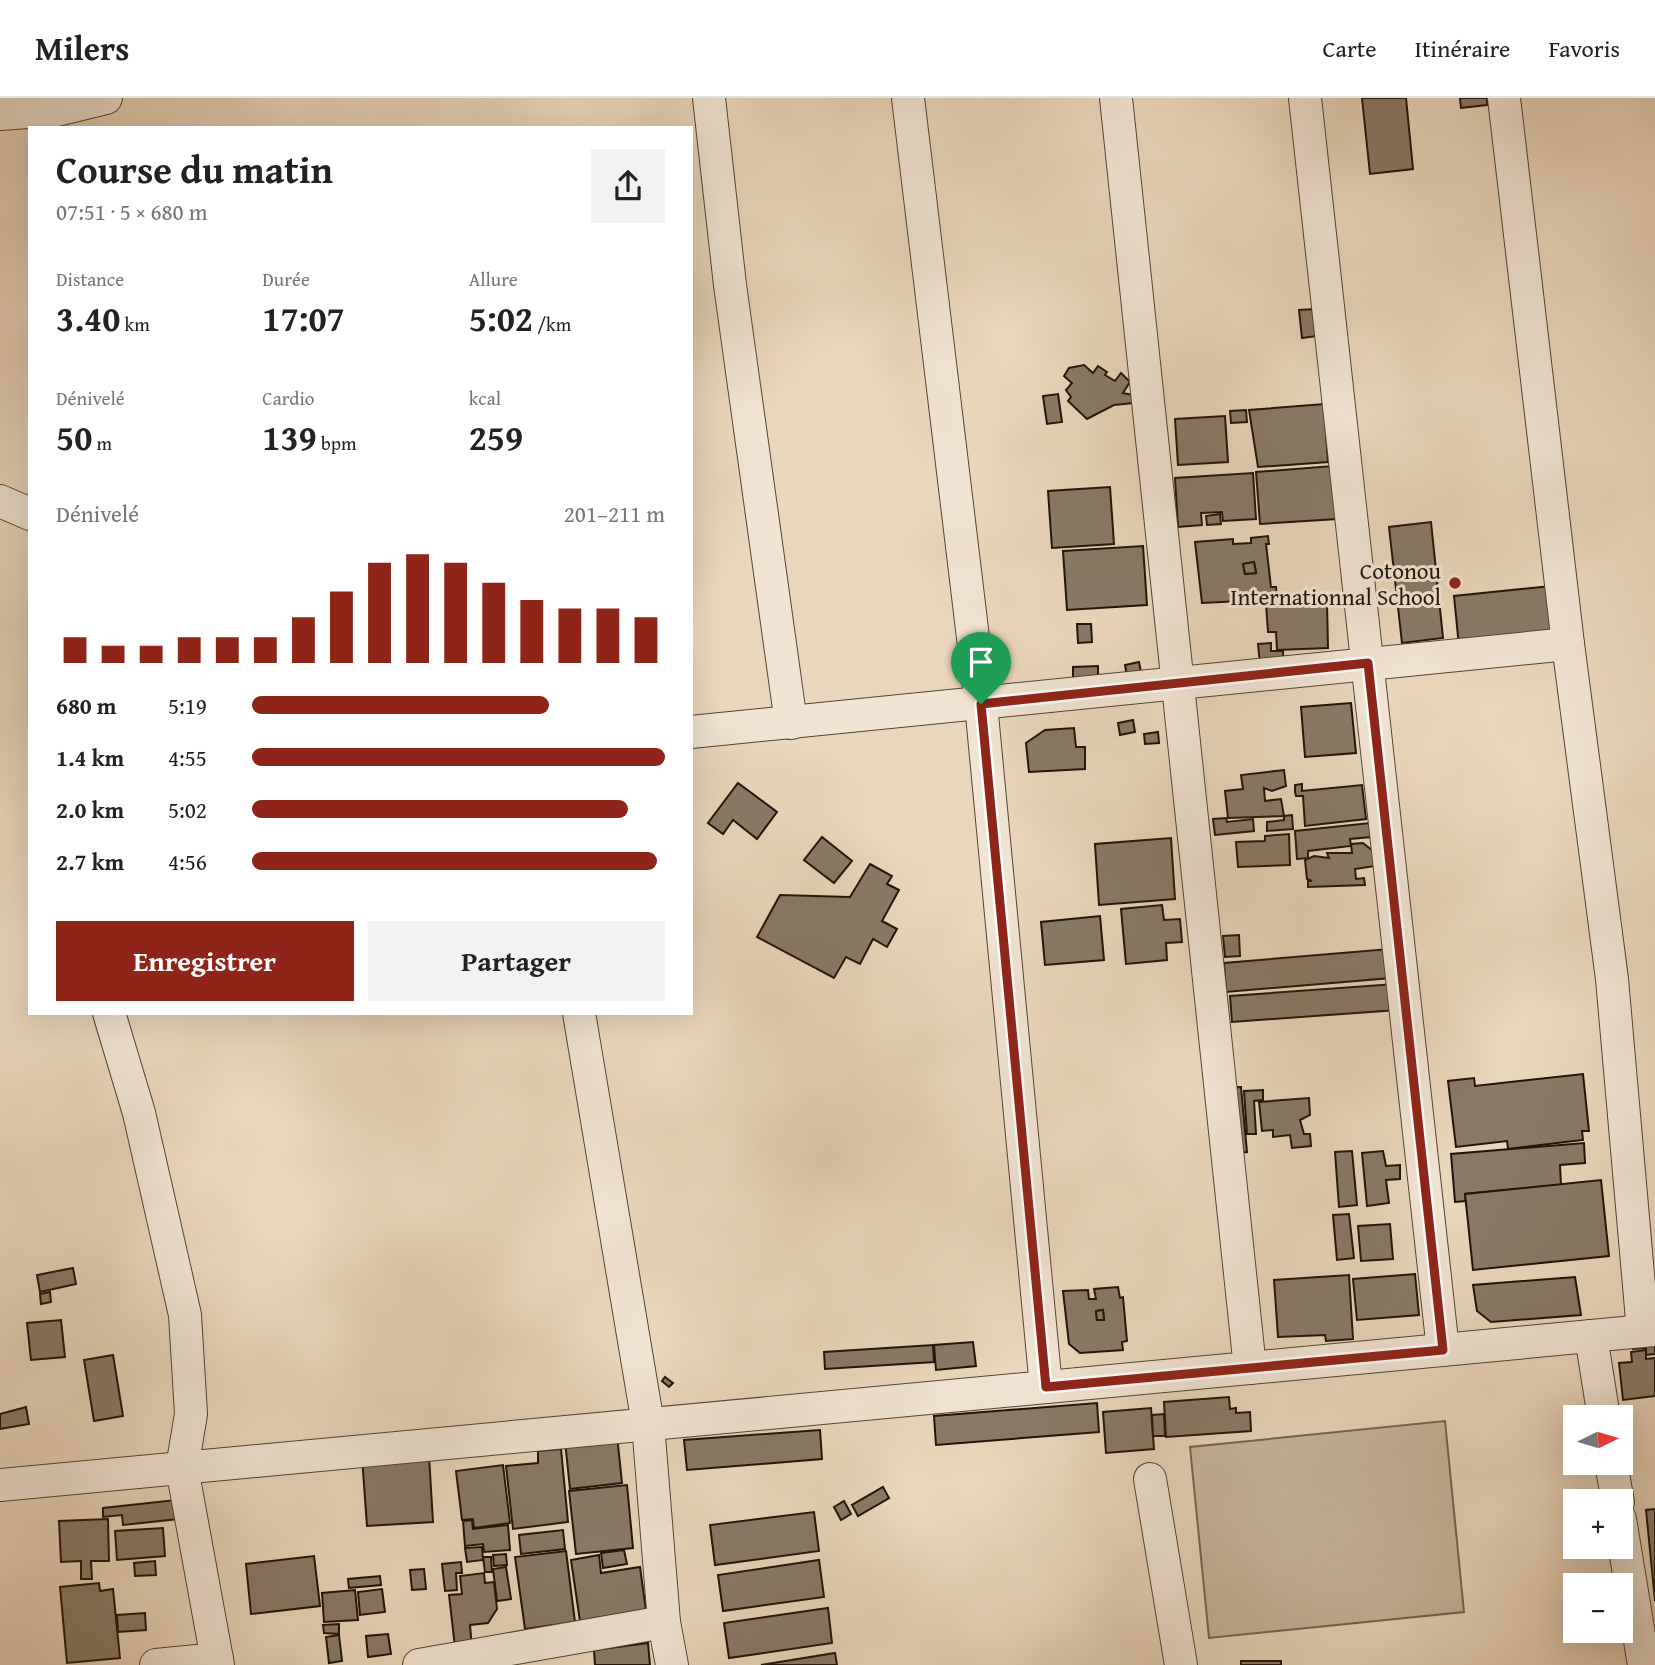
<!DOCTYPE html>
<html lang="fr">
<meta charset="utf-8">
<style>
:root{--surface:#fff;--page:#f2f2f2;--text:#222;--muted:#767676;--line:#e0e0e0;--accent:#8f2418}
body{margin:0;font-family:"Gentium Book Plus",serif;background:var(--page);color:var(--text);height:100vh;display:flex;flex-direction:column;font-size:26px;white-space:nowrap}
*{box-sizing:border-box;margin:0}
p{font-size:23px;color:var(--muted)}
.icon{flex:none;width:38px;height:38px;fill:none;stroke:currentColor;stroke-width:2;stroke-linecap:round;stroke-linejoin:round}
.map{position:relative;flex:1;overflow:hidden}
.drawer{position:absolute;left:28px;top:28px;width:665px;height:889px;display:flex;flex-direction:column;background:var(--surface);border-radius:0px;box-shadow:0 7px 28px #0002}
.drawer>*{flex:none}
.needle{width:46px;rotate:85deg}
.fabs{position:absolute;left:1563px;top:1307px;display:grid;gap:14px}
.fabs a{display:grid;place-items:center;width:70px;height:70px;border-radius:0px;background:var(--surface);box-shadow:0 7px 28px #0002;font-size:35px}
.pin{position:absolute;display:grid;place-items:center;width:60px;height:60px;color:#fff;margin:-72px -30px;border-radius:50% 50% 50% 0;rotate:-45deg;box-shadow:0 0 7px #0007}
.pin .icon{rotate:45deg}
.round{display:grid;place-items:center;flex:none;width:74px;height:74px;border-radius:0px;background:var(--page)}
.headline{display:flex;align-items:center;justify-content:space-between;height:119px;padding:0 28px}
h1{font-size:38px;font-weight:600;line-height:52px}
.metrics{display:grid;grid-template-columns:repeat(3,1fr);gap:10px;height:119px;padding:7px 28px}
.metrics div{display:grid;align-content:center}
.metrics b{font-size:35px;font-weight:600}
.metrics small{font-size:19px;font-weight:400}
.metrics p{font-size:19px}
.chart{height:196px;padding:14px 28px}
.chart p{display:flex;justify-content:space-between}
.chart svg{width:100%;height:126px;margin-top:7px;stroke:var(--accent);stroke-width:6}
.cta{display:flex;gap:14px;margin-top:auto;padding:14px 28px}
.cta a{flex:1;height:80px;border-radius:0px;background:var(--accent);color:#fff;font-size:28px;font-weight:600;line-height:80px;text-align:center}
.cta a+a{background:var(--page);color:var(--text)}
ul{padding:0 28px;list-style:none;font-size:23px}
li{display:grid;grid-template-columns:112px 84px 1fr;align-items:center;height:52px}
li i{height:18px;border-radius:9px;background:var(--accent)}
header{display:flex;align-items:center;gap:42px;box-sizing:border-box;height:98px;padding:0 35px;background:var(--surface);border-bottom:2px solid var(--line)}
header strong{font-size:33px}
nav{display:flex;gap:38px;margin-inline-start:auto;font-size:24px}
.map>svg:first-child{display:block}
</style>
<header>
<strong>Milers</strong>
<nav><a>Carte</a><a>Itinéraire</a><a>Favoris</a></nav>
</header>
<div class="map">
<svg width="1655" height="1567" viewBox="0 0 1655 1567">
<rect width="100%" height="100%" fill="#ead6ba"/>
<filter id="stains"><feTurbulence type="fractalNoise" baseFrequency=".00286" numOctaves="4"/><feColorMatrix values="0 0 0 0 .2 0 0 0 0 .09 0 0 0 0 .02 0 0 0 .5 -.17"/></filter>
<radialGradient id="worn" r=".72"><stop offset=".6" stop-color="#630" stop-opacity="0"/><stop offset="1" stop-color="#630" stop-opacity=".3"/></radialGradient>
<!-- green -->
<path fill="#c8b59c" stroke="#746452" stroke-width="2" d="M1445,1323l19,191 -255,26 -19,-191z"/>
<!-- building -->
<g fill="#897965" stroke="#201408" stroke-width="2" fill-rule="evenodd">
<path d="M1362,0h44l7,71 -43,5z"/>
<path d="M1460,0h27v7l-26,3z"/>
<path d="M1315,211l2,27 -15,2 -3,-28z"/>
<path d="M1084,267l9,8 5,-7 9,6 -2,3 10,6 6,-8 9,9 -7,11 10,2v8l-19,2 -27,14 -19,-18 3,-4 -5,-7 6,-7 -8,-7 5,-8z"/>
<path d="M1058,296l4,28 -15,2 -4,-28z"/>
<path d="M1324,306l4,58 -70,5 -9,-57z"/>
<path d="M1246,312l1,12 -16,1 -1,-12z"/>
<path d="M1225,318l3,46 -50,3 -3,-46z"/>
<path d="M1333,368l4,53 -77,5 -4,-52z"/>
<path d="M1253,375l3,46 -33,2 -1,-9 -21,1 1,12 -24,2 -3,-49z"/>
<path d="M1110,389l4,57 -62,4 -4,-57z"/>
<path d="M1220,416l1,10 -14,1 -1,-9z"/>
<path d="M1431,424l12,116 -41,5 -13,-116z"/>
<path d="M1268,438l1,8h-3l5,43h5l1,11 -16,2 -1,-5 -20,2 1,4 -39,2 -7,-61 38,-3v5l18,-1v-5zM1254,464l2,11 -11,1 -2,-10z"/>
<path d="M1143,448l4,59 -80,5 -4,-59z"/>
<path d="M1254,464l2,11 -11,1 -2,-10z"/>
<path d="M1551,488l5,50 -97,10 -5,-50z"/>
<path d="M1327,503l1,47 -51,2 -1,-18h-8l-2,-28z"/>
<path d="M1077,526h14l1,18 -14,1z"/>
<path d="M1271,545v8h12v12l-23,1 -2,-20z"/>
<path d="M1139,564l2,10 -14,4 -2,-11z"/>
<path d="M1098,568v13l-25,1v-13z"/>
<path d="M1351,605l5,50 -51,4 -4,-50z"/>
<path d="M1133,622l2,12 -15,3 -2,-12z"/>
<path d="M1074,630l2,19h9v22l-56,3 -3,-29 19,-13z"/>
<path d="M1158,634l1,11 -14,1 -1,-10z"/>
<path d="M1284,672l2,16 -14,5 -8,-3 1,13 16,-2 3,17 -56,2 -3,-27 18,-2 -2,-14z"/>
<path d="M738,685l39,29 -20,27 -24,-19 -10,14 -15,-11z"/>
<path d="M1302,686v7l60,-6 4,34 -61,7 -2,-30h-7l-1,-4v-7z"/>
<path d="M1292,717l1,14 -26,2v-9l17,-2v-4z"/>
<path d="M1226,720l1,4 26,-3 1,12 -39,4 -2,-16z"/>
<path d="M1370,725l1,14 -21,2 1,7 -43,5v7l-11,1 -2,-28z"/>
<path d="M1289,736l1,31 -52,2 -2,-25 29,-1v-5z"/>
<path d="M822,739l30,24 -18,22 -30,-23z"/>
<path d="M1171,740l4,61 -76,6 -4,-61z"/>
<path d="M1363,745l10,8 2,15 -20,3 1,10 8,-1 1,7 -57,2v-6h4l-5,-2 -2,-19 9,-4 15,2 -2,-5h25l-1,-9z"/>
<path d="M870,766l22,12 -5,8 12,6 -17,31 15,8 -10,18 -14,-8 -13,25 -14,-7 -12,21 -77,-41 23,-42 70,2z"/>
<path d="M1162,807l2,15 16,-1 2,23 -16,1 1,17 -41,4 -5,-55z"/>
<path d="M1100,818l4,44 -59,5 -4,-43z"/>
<path d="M1239,837l1,21 -15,1 -2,-21z"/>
<path d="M1389,851l2,29 -165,14 -2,-29z"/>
<path d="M1395,886l2,26 -165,12 -2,-26z"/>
<path d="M1583,976l6,57h-7l1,9 -75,9 -1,-8 -51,6 -8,-66 26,-3 1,8z"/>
<path d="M1241,989l6,65 -19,2 -5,-66z"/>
<path d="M1263,992v10l-9,1 2,33h-9l-3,-43z"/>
<path d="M1309,1000l1,17 -10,5 4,14h6l1,12 -19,2 -2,-13 -17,2v-7l-11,1 -3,-29z"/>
<path d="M1584,1045l1,20 -25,2 1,20 -96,9 1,7 -11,1 -4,-48z"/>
<path d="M1352,1053l5,54 -18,2 -4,-55z"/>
<path d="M1383,1053l3,15 14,-1v14l-14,1 3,23 -22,3 -5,-53z"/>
<path d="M1601,1082l8,76 -136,14 -8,-76z"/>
<path d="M1349,1116l5,44 -17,2 -4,-45z"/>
<path d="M1390,1126l3,35 -32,2 -3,-35z"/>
<path d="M73,1170l3,16 -36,8 -3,-17z"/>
<path d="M1415,1176l4,41 -62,5 -4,-41z"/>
<path d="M1349,1177l4,64 -27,2 -1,-6 -47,2 -4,-57z"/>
<path d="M1575,1179l6,38 -90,7 -14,-11 -4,-26z"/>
<path d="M1118,1189l2,11 3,-1 4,44 -5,1 1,8 -43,3 -11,-9 -6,-53 25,-1 1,9h7l-2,-10zM1103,1212l1,10h-7l-1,-9z"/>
<path d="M50,1194l1,10 -10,2 -1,-10z"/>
<path d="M1103,1212l1,10h-7l-1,-9z"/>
<path d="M61,1222l4,37 -34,3 -4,-37z"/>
<path d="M973,1244l3,24 -40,4 -2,-25z"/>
<path d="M1655,1244v12l-9,1v-7l-13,1v-5z"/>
<path d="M933,1247l1,17 -109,7 -1,-17z"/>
<path d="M1646,1252v9l9,-1v38l-32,4 -4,-37 13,-1 -1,-10z"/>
<path d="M113,1257l10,61 -29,5 -10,-61z"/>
<path d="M665,1279l8,6 -4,4 -7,-6z"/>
<path d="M1229,1299l1,12 6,-1v5l14,-1 1,19 -85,6 -2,-35z"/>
<path d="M1097,1305l2,29 -163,13 -2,-29z"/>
<path d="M26,1309l3,17 -29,5v-15z"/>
<path d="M1151,1310l3,41 -48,4 -3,-41z"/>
<path d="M1164,1316l1,22h-12l-1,-21z"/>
<path d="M820,1332l2,29 -135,11 -3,-30z"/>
<path d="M617,1337l5,48 -52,6 -5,-48z"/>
<path d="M428,1341l5,83 -66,4 -6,-83z"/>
<path d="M561,1351l7,73 -55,7 -7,-63 32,-3v-12z"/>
<path d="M503,1367l7,58 -36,5 -1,-9 -11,1 -6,-49z"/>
<path d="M627,1387l6,63 -57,6 -7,-63z"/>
<path d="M883,1389l6,11 -31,18 -6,-11z"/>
<path d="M176,1402l2,19 -55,6 -1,-10 -19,2v-9z"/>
<path d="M844,1403l7,13 -10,6 -7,-13z"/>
<path d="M1655,1411v92l-9,-91z"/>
<path d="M814,1414l5,39 -104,14 -5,-40z"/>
<path d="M108,1421l1,42h-18l1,18h-11v-18l-20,1 -2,-41z"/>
<path d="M472,1422l1,9 35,-4 2,25 -26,2 -1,-8 -18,2 -2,-25z"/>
<path d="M163,1430l2,28 -48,4 -2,-29z"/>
<path d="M563,1432l2,19 -44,5 -2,-19z"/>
<path d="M482,1449l1,13 -16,2 -2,-14z"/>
<path d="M624,1452l3,14 -24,4 -2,-15z"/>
<path d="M566,1453l9,71 -50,7 -10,-72z"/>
<path d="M506,1456l1,11 -13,1 -1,-11z"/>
<path d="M599,1457l2,18 39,-6 7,51 -66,10 -10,-68z"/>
<path d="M314,1458l6,50 -69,8 -5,-50z"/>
<path d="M483,1459h8l1,15h-7z"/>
<path d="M819,1462l5,37 -101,14 -5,-36z"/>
<path d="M155,1463l1,14 -21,1 -1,-13z"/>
<path d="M461,1464l1,11h-6l1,17 -12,1 -3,-27z"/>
<path d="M506,1469l5,32 -14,2 -4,-32z"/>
<path d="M424,1471l2,20 -14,1 -2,-20z"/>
<path d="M484,1475l1,10 9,-1 3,27 -9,14 -18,2 2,23 -17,-1 -6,-52 13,-1 -2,-18z"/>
<path d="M380,1478l1,9 -32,3 -1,-9z"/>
<path d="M99,1485l1,8 13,-2 7,69 -53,5 -7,-76z"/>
<path d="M382,1491l3,23 -25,3 -2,-23z"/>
<path d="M355,1492l3,30 -34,2 -2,-29z"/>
<path d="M828,1510l4,35 -103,15 -5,-35z"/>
<path d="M145,1515l1,17 -28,2 -1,-17z"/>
<path d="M339,1526v10l-15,-1 -1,-8z"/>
<path d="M388,1536l3,20 -23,3 -2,-21z"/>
<path d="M339,1537l3,26 -13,2 -3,-26z"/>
<path d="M648,1545l2,22h-55l-1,-15z"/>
<path d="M835,1555l2,12h-76z"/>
<rect x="1241" y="1563" width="40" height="4"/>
</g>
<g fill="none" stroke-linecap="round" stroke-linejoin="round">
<defs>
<g id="minor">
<path d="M709,0l21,187 61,438"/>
<path d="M908,0l73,606 65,683"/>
<path d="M1116,0l134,1270"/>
<path d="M1305,0l138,1252"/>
<path d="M1504,0l64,546 44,335 31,352"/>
<path d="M0,16l57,-4 49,-12"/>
<path d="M0,403l30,13"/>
<path d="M691,634l877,-88"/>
<path d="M109,915l30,100 46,202 6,99 -9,54 36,197"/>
<path d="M579,915l69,411 16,198 8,43"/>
<path d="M1591,1238l13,82"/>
<path d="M1611,1365l7,39"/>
<path d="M1150,1381l31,186"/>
<path d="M0,1387l1655,-155"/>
<path d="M1620,1421l24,146"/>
<path d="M156,1567l61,-6"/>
<path d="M419,1567l245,-43"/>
</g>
</defs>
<!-- minor casing -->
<use href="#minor" stroke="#524434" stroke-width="34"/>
<!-- minor -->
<use href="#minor" stroke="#f1e4d2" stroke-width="32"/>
</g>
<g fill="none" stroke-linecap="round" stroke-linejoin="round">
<defs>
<path id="route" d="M1368,565l75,687 -397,37 -65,-683z"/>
</defs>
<!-- route casing -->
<use href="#route" stroke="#fff" stroke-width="14"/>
<!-- route -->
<use href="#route" stroke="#8f2418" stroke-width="9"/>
</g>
<!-- markers -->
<circle fill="#8f2418" stroke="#f1e4d2" stroke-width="2.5" cx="1455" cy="485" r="7"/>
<g text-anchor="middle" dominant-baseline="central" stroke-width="6" stroke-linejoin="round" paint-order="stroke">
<!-- poi labels -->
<g font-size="23" fill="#201408" stroke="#f1e4d2" text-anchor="end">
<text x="1441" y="472">Cotonou<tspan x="1441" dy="26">Internationnal School</tspan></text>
</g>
</g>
<rect width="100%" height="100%" filter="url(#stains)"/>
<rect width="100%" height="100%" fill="url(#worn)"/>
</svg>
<div class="fabs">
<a><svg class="needle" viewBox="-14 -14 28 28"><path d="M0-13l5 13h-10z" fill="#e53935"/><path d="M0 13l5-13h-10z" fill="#767676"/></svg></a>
<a>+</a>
<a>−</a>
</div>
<div class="pin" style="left:981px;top:606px;background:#1e9e55"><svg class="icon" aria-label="arrive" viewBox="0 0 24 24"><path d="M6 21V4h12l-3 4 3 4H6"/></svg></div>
<section class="drawer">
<div class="headline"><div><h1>Course du matin</h1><p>07:51 · 5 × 680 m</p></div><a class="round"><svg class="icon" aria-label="share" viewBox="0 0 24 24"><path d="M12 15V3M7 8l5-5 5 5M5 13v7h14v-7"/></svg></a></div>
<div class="metrics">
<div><p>Distance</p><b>3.40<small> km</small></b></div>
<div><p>Durée</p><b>17:07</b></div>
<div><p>Allure</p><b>5:02<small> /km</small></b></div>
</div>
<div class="metrics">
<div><p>Dénivelé</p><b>50<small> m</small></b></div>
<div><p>Cardio</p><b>139<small> bpm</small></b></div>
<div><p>kcal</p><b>259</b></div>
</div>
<div class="chart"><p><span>Dénivelé</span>201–211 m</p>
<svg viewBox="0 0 160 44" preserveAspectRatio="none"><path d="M5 44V35M15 44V38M25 44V38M35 44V35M45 44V35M55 44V35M65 44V28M75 44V19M85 44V9M95 44V6M105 44V9M115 44V16M125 44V22M135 44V25M145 44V25M155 44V28"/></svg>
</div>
<ul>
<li><b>680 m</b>5:19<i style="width:72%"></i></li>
<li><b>1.4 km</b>4:55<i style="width:100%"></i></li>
<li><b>2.0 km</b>5:02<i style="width:91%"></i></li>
<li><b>2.7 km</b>4:56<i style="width:98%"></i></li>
</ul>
<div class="cta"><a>Enregistrer</a><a>Partager</a></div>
</section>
</div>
